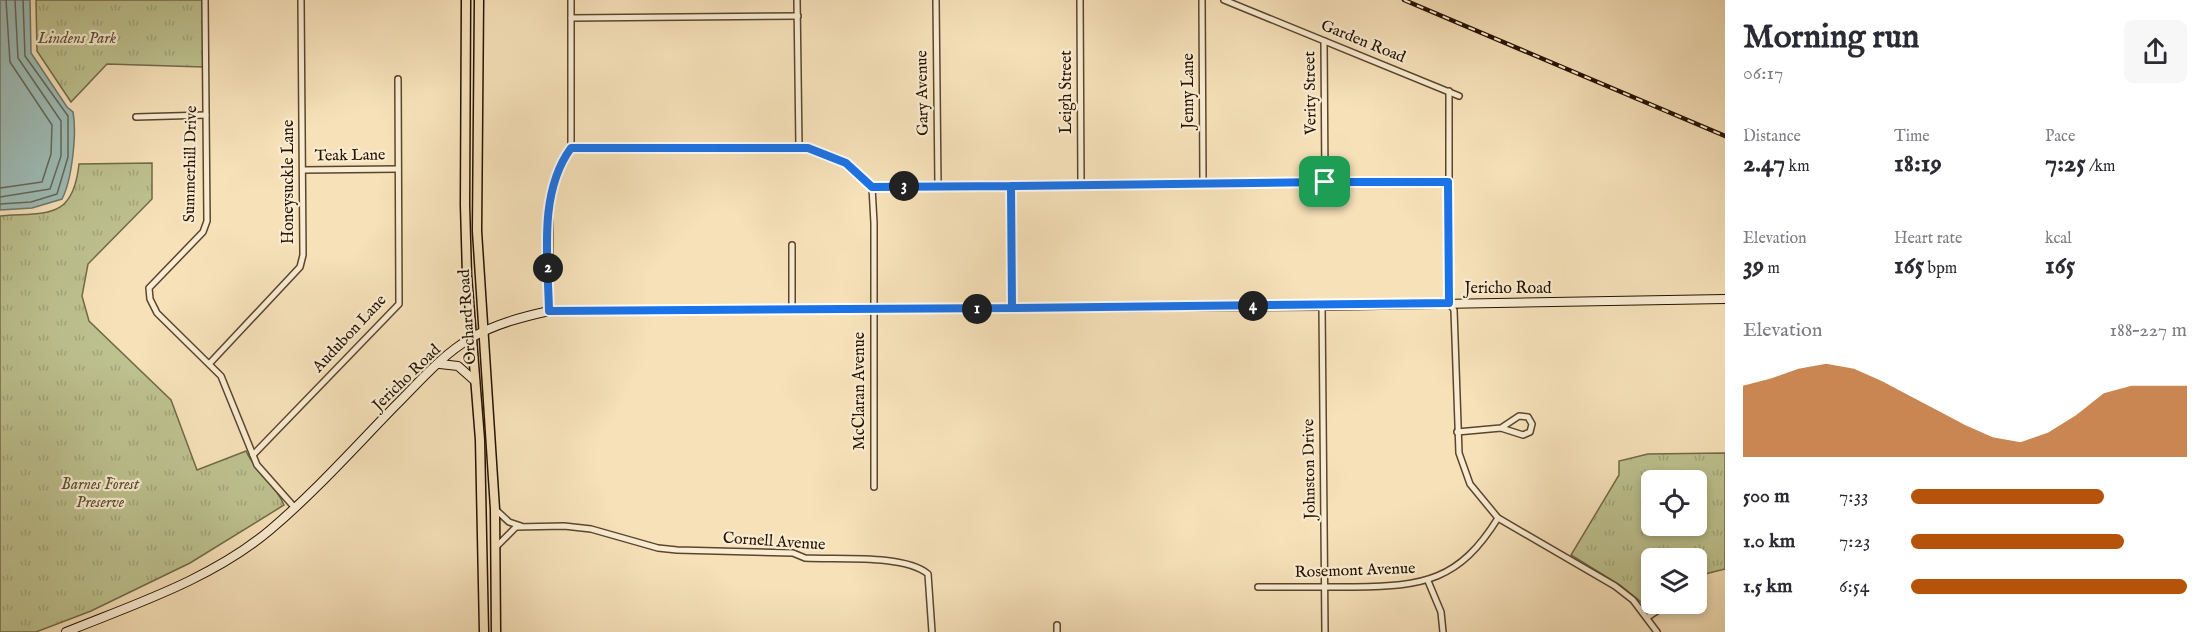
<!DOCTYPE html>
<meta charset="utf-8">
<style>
:root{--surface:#fff;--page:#f7f7f7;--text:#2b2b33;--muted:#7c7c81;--accent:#b45309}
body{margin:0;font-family:"IM FELL English",serif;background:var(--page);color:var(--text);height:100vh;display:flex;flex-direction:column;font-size:22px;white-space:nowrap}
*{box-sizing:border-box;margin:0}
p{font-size:20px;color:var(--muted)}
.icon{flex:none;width:33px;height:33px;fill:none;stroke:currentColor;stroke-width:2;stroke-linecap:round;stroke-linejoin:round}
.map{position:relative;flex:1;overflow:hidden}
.side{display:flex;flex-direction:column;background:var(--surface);width:480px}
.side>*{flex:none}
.fabs{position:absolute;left:1641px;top:470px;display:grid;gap:12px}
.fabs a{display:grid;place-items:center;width:66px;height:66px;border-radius:9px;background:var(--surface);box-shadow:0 3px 9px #0003;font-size:30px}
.pin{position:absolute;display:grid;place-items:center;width:51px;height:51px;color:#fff;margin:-26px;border-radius:12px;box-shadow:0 3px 9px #0006}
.km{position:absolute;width:30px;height:30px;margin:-15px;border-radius:50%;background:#222;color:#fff;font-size:16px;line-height:30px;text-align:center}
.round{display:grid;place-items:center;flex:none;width:63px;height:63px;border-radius:9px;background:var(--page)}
.overview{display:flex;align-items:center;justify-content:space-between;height:102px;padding:0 18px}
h1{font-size:33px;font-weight:800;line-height:45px}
.metrics{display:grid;grid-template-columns:repeat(3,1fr);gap:9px;height:102px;padding:6px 18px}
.metrics div{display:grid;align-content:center}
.metrics b{font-size:26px;font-weight:800}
.metrics small{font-size:16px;font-weight:400}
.metrics p{font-size:16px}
.chart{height:168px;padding:12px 18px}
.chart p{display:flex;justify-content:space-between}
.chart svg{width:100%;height:108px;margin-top:6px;fill:var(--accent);opacity:.7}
ul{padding:0 18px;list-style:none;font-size:20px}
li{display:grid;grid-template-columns:96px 72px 1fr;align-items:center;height:45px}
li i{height:15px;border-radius:8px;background:var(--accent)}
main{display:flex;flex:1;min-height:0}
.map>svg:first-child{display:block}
</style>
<main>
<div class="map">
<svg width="1725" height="632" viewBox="0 0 1725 632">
<defs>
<pattern id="grass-tufts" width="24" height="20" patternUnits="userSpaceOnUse" patternTransform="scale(1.5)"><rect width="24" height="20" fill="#bdc28f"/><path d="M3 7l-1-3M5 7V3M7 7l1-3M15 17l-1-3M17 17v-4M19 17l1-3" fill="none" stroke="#a2a67a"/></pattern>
</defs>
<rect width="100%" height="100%" fill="#f6e1b9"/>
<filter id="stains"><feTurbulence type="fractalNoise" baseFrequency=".00333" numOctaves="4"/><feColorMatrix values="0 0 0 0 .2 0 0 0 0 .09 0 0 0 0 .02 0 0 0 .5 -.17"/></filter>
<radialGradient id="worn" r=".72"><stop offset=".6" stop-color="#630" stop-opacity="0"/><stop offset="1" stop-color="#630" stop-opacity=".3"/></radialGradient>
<!-- grass -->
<g fill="url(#grass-tufts)" stroke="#726a48" stroke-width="1.5" fill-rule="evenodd">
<path d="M36,0h167v67l-96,-3 -36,38 -34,-51z"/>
<path d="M152,163v36l-64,65 -6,32 7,25 82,79 26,70 49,-19c9,21 30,33 38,54l-94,58 -99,48 -55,21h-36v-416c46,-4 73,5 79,-52z"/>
<path d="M1725,453v116l-28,7 -1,-18h-44v45h11l-12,7 -31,-25 -49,-30 48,-80v-14l29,-7zM1652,480h44v45h-44z"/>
</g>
<!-- water -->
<path fill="#9ebcb6" stroke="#6e786d" stroke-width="1.5" d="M0,0h30l1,53 36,54 6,5c4,21 -1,68 -11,87l-30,9 -32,2z"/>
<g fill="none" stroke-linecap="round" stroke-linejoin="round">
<!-- shore -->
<g stroke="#62685b" stroke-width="1.5">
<path d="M0,188l42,-6 9,-28 1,-29 -42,-63 -4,-62"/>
<path d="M0,197l50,-8 11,-33v-35l-43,-63 -3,-58"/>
<path d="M0,204l31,-2 26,-8 11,-37v-41l-43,-60 -2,-56"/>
</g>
<defs>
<g id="street">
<path d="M205,0l2,221 -4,11 -54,56 1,11 7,14 64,63 36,89 38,43"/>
<path d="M797,0l2,147"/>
<path d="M936,0l2,185"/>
<path d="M1080,0l1,184"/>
<path d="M1202,0l1,183"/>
<path d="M1224,0l235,96"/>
<path d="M571,18l227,-2"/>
<path d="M1324,41l1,141"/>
<path d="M1449,91v212l5,7 5,143 11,31 28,34 117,68 18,14 24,32"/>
<path d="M136,117l70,-2"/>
<path d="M571,149l237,-1 38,15 26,24 576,-5"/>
<path d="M303,170l95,-1"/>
<path d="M1011,185l1,123"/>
<path d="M872,187l2,36v264"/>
<path d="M792,245v66"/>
<path d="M1322,306l3,326"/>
<path d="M549,311l1,-111 6,-25 15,-26v-149"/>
<path d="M210,363l90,-96 3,-12 -2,-255"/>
<path d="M1457,432l44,-4 22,7 7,-3 2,-8 -4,-7 -9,-1 -18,12"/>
<path d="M253,455l146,-151 -1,-225"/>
<path d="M495,509l14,13 12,4"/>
<path d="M496,547l20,-20 48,-1 27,3 67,19 19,2 116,3 12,5c32,2 99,-4 123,16l4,58"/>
<path d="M1428,581l13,31 2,20"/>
<path d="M1258,587c32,0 64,0 96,0 70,-1 105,-6 144,-69"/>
<path d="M1648,617l21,-14"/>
<path d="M1057,632v-7"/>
</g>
<g id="secondary">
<path d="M440,364l18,2 17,15"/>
<path d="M66,632c69,-28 146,-53 204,-102 45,-38 85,-83 126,-125 23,-23 47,-51 75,-67 24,-14 51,-21 78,-27l773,-5 403,-7"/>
</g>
<g id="primary">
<path d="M466,0l-1,205 2,70 13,165 4,192"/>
<path d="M479,0l-2,231 18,278 1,123"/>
</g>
</defs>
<!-- street casing -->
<use href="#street" stroke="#5a462e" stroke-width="8"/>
<!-- secondary casing -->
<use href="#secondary" stroke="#261300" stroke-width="10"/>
<!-- primary casing -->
<use href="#primary" stroke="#261300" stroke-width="11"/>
<!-- street -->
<use href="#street" stroke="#f9ecd2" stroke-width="5"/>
<!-- secondary -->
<use href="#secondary" stroke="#f9ecd2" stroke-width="8"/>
<!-- primary -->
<use href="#primary" stroke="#f6e1b9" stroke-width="8"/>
<defs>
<path id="rail" d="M1404,0l321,136"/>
</defs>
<!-- rail casing -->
<use href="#rail" stroke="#261300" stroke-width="4.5"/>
<!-- rail -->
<use href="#rail" stroke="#f9ecd2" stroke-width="2" stroke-dasharray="7" stroke-linecap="butt"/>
</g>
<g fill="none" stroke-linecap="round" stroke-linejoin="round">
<defs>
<path id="route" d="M1325,182l-314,4 1,122 -463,3c-1,-52 -11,-118 22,-163h237l38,15 26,24 139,-1 1,122 437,-5 -1,-121h-123"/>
</defs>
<!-- route casing -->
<use href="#route" stroke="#fff" stroke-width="12"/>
<!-- route -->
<use href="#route" stroke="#1a73e8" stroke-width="8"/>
</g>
<g text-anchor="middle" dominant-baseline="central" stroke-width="4.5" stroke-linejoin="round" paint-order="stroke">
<!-- park labels -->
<g font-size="16" font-style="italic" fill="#5b5032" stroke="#f9ecd2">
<text x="77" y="39">Lindens Park</text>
<text x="100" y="485">Barnes Forest<tspan x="100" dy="18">Preserve</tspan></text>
</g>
<!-- street labels -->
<g font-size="16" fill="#261300" stroke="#f9ecd2">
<text transform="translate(1363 42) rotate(22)">Garden Road</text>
<text transform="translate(1189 91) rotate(-90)">Jenny Lane</text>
<text transform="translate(1067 92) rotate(-90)">Leigh Street</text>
<text transform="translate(923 93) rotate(-91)">Gary Avenue</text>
<text transform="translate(1311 93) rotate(-91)">Verity Street</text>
<text transform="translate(350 156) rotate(-1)">Teak Lane</text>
<text transform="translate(191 164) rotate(-89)">Summerhill Drive</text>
<text transform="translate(289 182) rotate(-90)">Honeysuckle Lane</text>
<text x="1508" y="289">Jericho Road</text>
<text transform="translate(468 317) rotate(-94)">Orchard Road</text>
<text transform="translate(350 334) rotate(-47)">Audubon Lane</text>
<text transform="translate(407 378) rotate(-44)">Jericho Road</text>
<text transform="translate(860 391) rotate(-90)">McClaran Avenue</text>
<text transform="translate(1310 469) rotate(-91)">Johnston Drive</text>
<text transform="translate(774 542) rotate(4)">Cornell Avenue</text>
<text transform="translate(1355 571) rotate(-2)">Rosemont Avenue</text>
</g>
</g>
<rect width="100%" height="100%" filter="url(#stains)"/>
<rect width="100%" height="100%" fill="url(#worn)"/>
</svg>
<div class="fabs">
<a><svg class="icon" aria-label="locate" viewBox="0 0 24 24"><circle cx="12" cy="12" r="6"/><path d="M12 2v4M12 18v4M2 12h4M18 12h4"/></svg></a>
<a><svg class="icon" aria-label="layers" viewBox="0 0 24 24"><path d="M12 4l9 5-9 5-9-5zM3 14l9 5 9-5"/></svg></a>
</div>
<div class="pin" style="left:1325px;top:182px;background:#1e9e55"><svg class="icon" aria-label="arrive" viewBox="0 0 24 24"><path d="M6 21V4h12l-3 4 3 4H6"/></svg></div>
<b class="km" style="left:977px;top:309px">1</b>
<b class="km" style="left:548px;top:268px">2</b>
<b class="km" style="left:904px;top:186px">3</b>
<b class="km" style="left:1253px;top:306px">4</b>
</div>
<section class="side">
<div class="overview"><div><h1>Morning run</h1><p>06:17</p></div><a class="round"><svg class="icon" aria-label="share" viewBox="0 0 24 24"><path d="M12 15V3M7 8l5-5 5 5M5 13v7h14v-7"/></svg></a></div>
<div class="metrics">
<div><p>Distance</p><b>2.47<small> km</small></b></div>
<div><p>Time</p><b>18:19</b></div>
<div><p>Pace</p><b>7:25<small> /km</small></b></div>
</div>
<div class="metrics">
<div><p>Elevation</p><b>39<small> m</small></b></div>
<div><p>Heart rate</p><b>165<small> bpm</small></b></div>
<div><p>kcal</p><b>165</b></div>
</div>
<div class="chart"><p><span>Elevation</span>188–227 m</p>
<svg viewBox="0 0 160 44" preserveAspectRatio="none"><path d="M0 44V15L10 12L20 8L30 6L40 8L50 13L60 19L70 25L80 31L90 36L100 38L110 34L120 27L130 18L140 15L150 15L160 15V44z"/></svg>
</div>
<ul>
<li><b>500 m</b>7:33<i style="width:70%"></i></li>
<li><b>1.0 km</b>7:23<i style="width:77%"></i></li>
<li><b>1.5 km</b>6:54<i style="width:100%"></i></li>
</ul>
</section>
</main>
